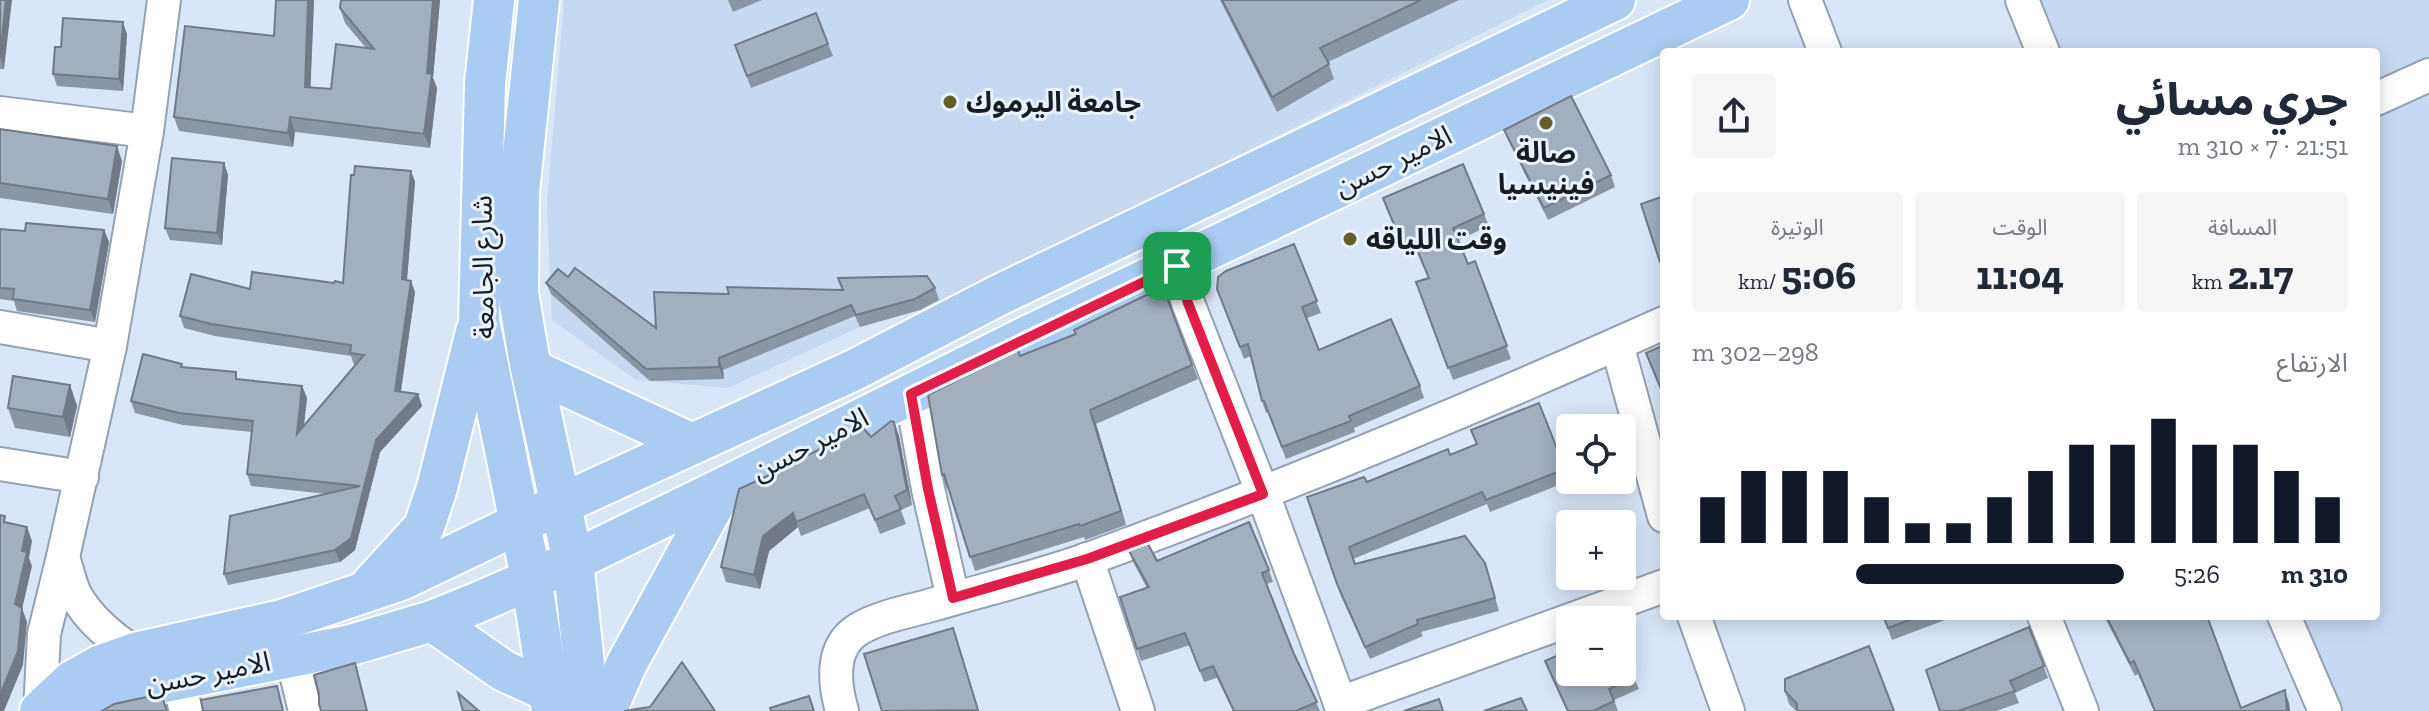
<!DOCTYPE html>
<html lang="ar">
<meta charset="utf-8">
<style>
:root{--surface:#fff;--page:#f6f6f7;--text:#1f2937;--muted:#747a83;--accent:#111827}
body{margin:0;font-family:"Zilla Slab","Noto Sans Arabic",serif;background:var(--page);color:var(--text);direction:rtl;height:100vh;display:flex;flex-direction:column;font-size:30px;white-space:nowrap}
*{box-sizing:border-box;margin:0}
p{font-size:26px;color:var(--muted)}
.icon{flex:none;width:44px;height:44px;fill:none;stroke:currentColor;stroke-width:2;stroke-linecap:round;stroke-linejoin:round}
.map{position:relative;flex:1;overflow:hidden;direction:ltr}
.drawer{position:absolute;left:1660px;top:48px;width:720px;height:572px;display:flex;flex-direction:column;background:var(--surface);border-radius:8px;box-shadow:0 4px 20px #0003;direction:rtl}
.drawer>*{flex:none}
.buttons{position:absolute;left:1556px;top:414px;display:grid;gap:16px}
.buttons a{display:grid;place-items:center;width:80px;height:80px;border-radius:8px;background:var(--surface);box-shadow:0 4px 20px #0003;font-size:40px}
.pin{position:absolute;display:grid;place-items:center;width:68px;height:68px;color:#fff;margin:-34px;border-radius:16px;box-shadow:0 4px 12px #0006}
.round{display:grid;place-items:center;flex:none;width:84px;height:84px;border-radius:8px;background:var(--page)}
.overview{display:flex;align-items:center;justify-content:space-between;height:136px;padding:0 32px}
h1{font-size:44px;font-weight:800;line-height:60px}
.stats{display:grid;grid-template-columns:repeat(3,1fr);gap:12px;height:136px;padding:8px 32px}
.stats div{display:grid;align-content:center;border-radius:8px;background:var(--page);text-align:center}
.stats b{font-size:40px;font-weight:800}
.stats small{font-size:22px;font-weight:400}
.stats p{font-size:22px}
.chart{height:224px;padding:16px 32px}
.chart p{display:flex;justify-content:space-between}
.chart svg{width:100%;height:144px;margin-top:8px;stroke:var(--accent);stroke-width:6}
ul{padding:0 32px;list-style:none;font-size:26px}
li{display:grid;grid-template-columns:128px 96px 1fr;align-items:center;height:60px}
li i{height:20px;border-radius:10px;background:var(--accent)}
.map>svg:first-child{display:block}
</style>
<div class="map">
<svg width="2429" height="711" viewBox="0 0 2429 711">
<rect width="100%" height="100%" fill="#d8e6f7"/>
<!-- built -->
<g fill="#c7d9f0">
<path d="M564,0h984l-606,304 -82,23 -132,61 -92,-8 -84,-60 -5,-117z"/>
<path d="M2021,0h408v711h-115l-39,-95h101v-564h-333z"/>
</g>
<g fill="none" stroke-linecap="round" stroke-linejoin="round">
<defs>
<g id="minor">
<path d="M1805,0l20,52"/>
<path d="M2022,0l21,52"/>
<path d="M2376,99l53,-24"/>
<path d="M0,113l147,18"/>
<path d="M1177,266l11,37 75,191 80,217"/>
<path d="M0,327l110,19"/>
<path d="M1617,344l47,172"/>
<path d="M911,394l17,95 25,109"/>
<path d="M0,464l82,13"/>
<path d="M63,557l47,-211 37,-215 17,-131"/>
<path d="M1087,559l51,152"/>
<path d="M1694,616l34,95"/>
<path d="M2044,616l38,95"/>
<path d="M2284,616l41,95"/>
<path d="M292,657l13,54"/>
<path d="M178,680l8,31"/>
<path d="M1340,703l324,-117"/>
<path d="M40,711l4,-77 19,-77c4,12 7,26 12,37 14,26 37,44 60,59"/>
<path d="M842,711c-8,-28 -12,-65 17,-82 20,-12 47,-17 69,-23 54,-16 110,-29 163,-48 194,-71 385,-151 573,-235"/>
</g>
<g id="major">
<path d="M494,0l-9,84 -6,237 52,257 21,133"/>
<path d="M539,0l-20,192 -1,101 12,71 43,197 16,150"/>
<path d="M530,364l9,9 153,71"/>
<path d="M371,585l53,-58 13,-39 39,-156"/>
<path d="M432,621l72,50 44,20"/>
<path d="M40,711l32,-30 29,-16 34,-12 147,-33 119,-40 119,-57 334,-153 145,-75 616,-295"/>
<path d="M83,711l31,-19 237,-47 81,-24 47,-19 94,-41 150,-73 303,-151 703,-337"/>
<path d="M606,711l20,-46 97,-177"/>
</g>
</defs>
<!-- minor casing -->
<use href="#minor" stroke="#95a2b2" stroke-width="36"/>
<!-- major casing -->
<use href="#major" stroke="#fff" stroke-width="44"/>
<!-- minor -->
<use href="#minor" stroke="#fff" stroke-width="32"/>
<!-- major -->
<use href="#major" stroke="#abccf2" stroke-width="40"/>
</g>
<!-- wall -->
<g fill="#8b96a4">
<path d="M0,0l4,69h-4z"/>
<path d="M314,0l-4,88 21,1 35,-41 -21,-25 -5,-15 1,-8h99l-7,78 4,10 -7,60 -135,-16 -2,15 -114,-16 -5,-14 100,-81z"/>
<path d="M728,0h34l-29,12z"/>
<path d="M1220,0h239l-131,62 6,17 -57,33z"/>
<path d="M816,13l17,43 -82,32 -16,-43z"/>
<path d="M127,34l-4,57 -66,-5 -4,-12 8,-27z"/>
<path d="M0,129l122,32 -9,53 -113,-16z"/>
<path d="M1504,130l107,45 4,12 -67,33 -39,-78z"/>
<path d="M224,163l4,12 -6,70 -52,-5 -5,-12z"/>
<path d="M411,171l4,11 -8,98 8,12 -14,100 17,2 4,12 -42,46 -25,98 -15,12 -112,23 -4,-11 103,-80 -76,-8 -4,-12 5,-42 -69,-7 -48,-12 -4,-12 51,-37 1,3 56,12 63,7 5,12 -3,29 52,-62h-2l-3,-9 -136,-20 -31,-8 -4,-12 70,-27 93,-6z"/>
<path d="M1383,198l101,16 5,12 -31,14 10,24 7,-3 36,98 -58,21 -37,-98 12,-4 -11,-26 -10,4z"/>
<path d="M0,229l25,2 79,-1 5,12 -14,80 -78,-11 -3,-10 -14,-2z"/>
<path d="M1294,244l27,69 -14,5 12,32 101,36 4,12 -70,30 1,4 -69,27 -18,-47 -2,1 -4,-12 -11,-45 -7,3 -27,-70z"/>
<path d="M568,277l88,51 73,-34 113,-5 -4,-11 97,10 4,12 -19,10 -60,17 -5,-11 -132,54 1,9 -74,2 -99,-87 -5,-11z"/>
<path d="M1163,287l35,92 -102,45 30,101 -41,15 -1,-3 -109,34 -27,-83 -1,1 -5,-14 78,-119 56,-22z"/>
<path d="M70,385l7,21 -7,31 -55,-9 -7,-20z"/>
<path d="M1539,403l30,78 -79,31 -3,-8 -134,55 2,5 130,-1 14,48 -78,21 2,4 -53,23 -29,-63 -34,-99 60,-15 83,-27 26,-11z"/>
<path d="M894,422l5,14 13,69 -11,5 5,14 -26,10 -10,-26 -69,28 -3,-9 -29,24 -9,38 -34,-7 -5,-15 150,-130z"/>
<path d="M1129,551l28,10 112,9 4,12 -6,2 27,70 26,57h-87l-16,-33 -13,4 -14,-37 -49,16 -21,-64 27,-9 -14,-26z"/>
<path d="M1883,616h60l2,4 -53,20z"/>
<path d="M2104,616h103l34,92 48,-5 1,8h-136l-16,-37 -3,2z"/>
<path d="M2029,627l19,51 -33,15 4,10 -23,8h-56z"/>
<path d="M1622,645l3,12 14,32 -25,11 4,11h-51l-22,-50 77,11z"/>
<path d="M1785,691l109,20h-98l-7,-7z"/>
</g>
<!-- shaded-wall -->
<g fill="#717a86">
<path d="M6,0h6l-8,69 -4,-13z"/>
<path d="M308,0h6l-4,102 -5,-15z"/>
<path d="M433,0h7l-7,78 4,10 -7,60 -6,-14 3,-61z"/>
<path d="M123,22l4,12 -4,57 -4,-12z"/>
<path d="M290,117l5,15 -2,15 -5,-14z"/>
<path d="M117,146l5,15 -9,53 -5,-15z"/>
<path d="M224,163l4,12 -6,70 -5,-12z"/>
<path d="M411,171l4,11 -9,109 -4,-12z"/>
<path d="M104,230l5,12 -14,80 -5,-12z"/>
<path d="M411,281l4,11 -16,111 -4,-12z"/>
<path d="M719,358l4,12 1,9 -5,-12z"/>
<path d="M70,385l7,21 -7,31 -7,-20z"/>
<path d="M302,386l5,12 -6,48 -4,-12z"/>
<path d="M418,394l4,12 -42,46 -25,98 -15,12 -5,-12 41,-110z"/>
<path d="M1090,410l6,14 30,101 -5,-14z"/>
<path d="M894,422l5,14 13,69 -5,-15z"/>
<path d="M793,513l5,14 -29,24 -9,38 -6,-14 9,-39z"/>
<path d="M27,527l5,14 -3,17 3,8 -12,52 -5,-14 7,-53z"/>
<path d="M22,608l5,14 -4,43 -19,46h-4v-16z"/>
<path d="M2285,690l4,13 1,8h-3z"/>
</g>
<!-- building -->
<g fill="#a2afbf" stroke="#717a86" stroke-width="2">
<path d="M0,0h6l-6,56z"/>
<path d="M276,0h32l-3,87 26,2 5,-45 38,5 -34,-41 1,-8h92l-6,73 5,1 -8,60 -134,-17 -2,16 -114,-16 11,-91 89,10z"/>
<path d="M1222,0h199l-101,48 9,16 -57,33z"/>
<path d="M816,13l12,31 -81,32 -12,-31z"/>
<path d="M63,18l60,4 -4,57 -66,-5 2,-27h6z"/>
<path d="M1571,96l40,79 -67,33 -40,-78z"/>
<path d="M0,129l117,17 -9,53 -108,-16z"/>
<path d="M172,158l52,5 -7,70 -52,-5z"/>
<path d="M1463,164l21,50 -31,14 15,36 7,-3 32,85 -59,22 -32,-86 13,-4 -16,-38 -11,4 -19,-46z"/>
<path d="M355,166l56,5 -9,108 9,2 -16,110 23,3 -42,46 -25,98 -16,12 -111,24 6,-58 130,-30 -113,-12 6,-53 -74,-8 -48,-12 12,-47 39,10 -1,3 55,5v7l66,7 -5,48 67,-79 -14,-2 1,-8 -140,-21 -31,-8 11,-42 59,15 2,-17 82,11 1,-2 8,2 8,-108h3z"/>
<path d="M1664,196v65l-4,1 -19,-58z"/>
<path d="M26,223l78,7 -14,80 -77,-11 1,-10 -14,-1v-59l25,2z"/>
<path d="M1294,244l23,57 -15,6 17,43 72,-31 29,67 -71,30 2,5 -69,26 -18,-46h-2l-14,-57 -8,3 -23,-58 1,-12 8,-6z"/>
<path d="M575,268l81,60 -2,-36 75,2 -2,-7 116,3 -5,-12 89,-2 8,12 -20,11 -59,16 -5,-10 -132,53v9l-73,2 -100,-86 12,-14 10,8z"/>
<path d="M1163,287l29,78 -102,45 31,101 -41,15 -1,-2 -109,33 -26,-83 -2,1 -14,-80 90,-45 2,6 56,-22 -2,-4z"/>
<path d="M1664,345v51l-18,-43z"/>
<path d="M13,376l57,9 -7,32 -55,-9z"/>
<path d="M1539,403l26,66 -79,31 -4,-8 -133,55 6,17 110,-28 20,27 10,35 -78,22 1,4 -53,23 -28,-63 -30,-87 57,-20 3,5 81,-33 2,6 27,-11 -6,-14z"/>
<path d="M891,421l3,1 13,68 -12,6 6,13 -26,11 -11,-26 -68,28 -3,-9 -30,23 -9,39 -33,-8 18,-78 37,-17 -1,-1 88,-43 8,9z"/>
<path d="M0,515l5,1 -1,6 23,5 -5,24 5,1 -12,52 7,4 -4,43 -18,44z"/>
<path d="M1249,522l20,48 -7,3 32,81 23,48 -19,8 1,1h-65l-21,-45 -13,5 -15,-38 -48,16 -17,-52 29,-10 -20,-36 19,-7 9,17z"/>
<path d="M1883,616h37l-32,12z"/>
<path d="M2106,616h101l34,92 44,-18 2,21h-132l-21,-50 -4,2z"/>
<path d="M2029,627l15,39 -34,15 5,10 -57,20h-18l-14,-41z"/>
<path d="M953,628l25,82 -96,1 -18,-57z"/>
<path d="M1869,646l25,65h-97v-7l-12,-13v-12z"/>
<path d="M1622,649l12,28 -25,12 5,12 -21,10h-25l-23,-50 25,-11v22h52z"/>
<path d="M682,662l33,49h-91l26,-4z"/>
<path d="M355,663l12,48h-46l-2,-7v-10l-5,-19z"/>
<path d="M277,686l6,25h-80l-2,-11z"/>
<path d="M458,693l21,18h-16z"/>
<path d="M161,694l6,17h-65l12,-7z"/>
<path d="M809,696l5,15h-43l-1,-3z"/>
<path d="M1521,698l6,13h-43z"/>
<path d="M1439,699l4,12h-39z"/>
</g>
<g fill="none" stroke-linecap="round" stroke-linejoin="round">
<defs>
<path id="route" d="M1177,266l11,37 75,191 -176,65 -134,39 -25,-109 -17,-95z"/>
</defs>
<!-- route casing -->
<use href="#route" stroke="#fff" stroke-width="16"/>
<!-- route -->
<use href="#route" stroke="#e11d48" stroke-width="10"/>
</g>
<!-- markers -->
<g fill="#645e2a" stroke="#eaf3fd" stroke-width="3">
<circle cx="950" cy="102" r="8"/>
<circle cx="1546" cy="123" r="8"/>
<circle cx="1350" cy="239" r="8"/>
</g>
<g text-anchor="middle" dominant-baseline="central" stroke-width="6" stroke-linejoin="round" paint-order="stroke">
<!-- poi labels -->
<g font-size="28" font-weight="bold" fill="#181d23" stroke="#eaf3fd" text-anchor="start">
<text x="966" y="102">جامعة اليرموك</text>
<text x="1546" y="152" text-anchor="middle">صالة<tspan x="1546" dy="32">فينيسيا</tspan></text>
<text x="1366" y="239">وقت اللياقه</text>
</g>
<!-- street labels -->
<g font-size="28" fill="#181d23" stroke="#eaf3fd">
<text transform="translate(1393 161) rotate(-26)">الامير حسن</text>
<text transform="translate(483 267) rotate(-91)">شارع الجامعة</text>
<text transform="translate(810 444) rotate(-27)">الامير حسن</text>
<text transform="translate(208 673) rotate(-11)">الامير حسن</text>
</g>
</g>
</svg>
<div class="buttons">
<a><svg class="icon" aria-label="locate" viewBox="0 0 24 24"><circle cx="12" cy="12" r="6"/><path d="M12 2v4M12 18v4M2 12h4M18 12h4"/></svg></a>
<a>+</a>
<a>−</a>
</div>
<div class="pin" style="left:1177px;top:266px;background:#1e9e55"><svg class="icon" aria-label="arrive" viewBox="0 0 24 24"><path d="M6 21V4h12l-3 4 3 4H6"/></svg></div>
<section class="drawer">
<div class="overview"><div><h1>جري مسائي</h1><p>21:51 · 7 × 310 m</p></div><a class="round"><svg class="icon" aria-label="share" viewBox="0 0 24 24"><path d="M12 15V3M7 8l5-5 5 5M5 13v7h14v-7"/></svg></a></div>
<div class="stats">
<div><p>المسافة</p><b>2.17<small> km</small></b></div>
<div><p>الوقت</p><b>11:04</b></div>
<div><p>الوتيرة</p><b>5:06<small> /km</small></b></div>
</div>
<div class="chart"><p><span>الارتفاع</span>298–302 m</p>
<svg viewBox="0 0 160 44" preserveAspectRatio="none"><path d="M5 44V30M15 44V22M25 44V22M35 44V22M45 44V30M55 44V38M65 44V38M75 44V30M85 44V22M95 44V14M105 44V14M115 44V6M125 44V14M135 44V14M145 44V22M155 44V30"/></svg>
</div>
<ul>
<li><b>310 m</b>5:26<i style="width:62%"></i></li>
</ul>
</section>
</div>
